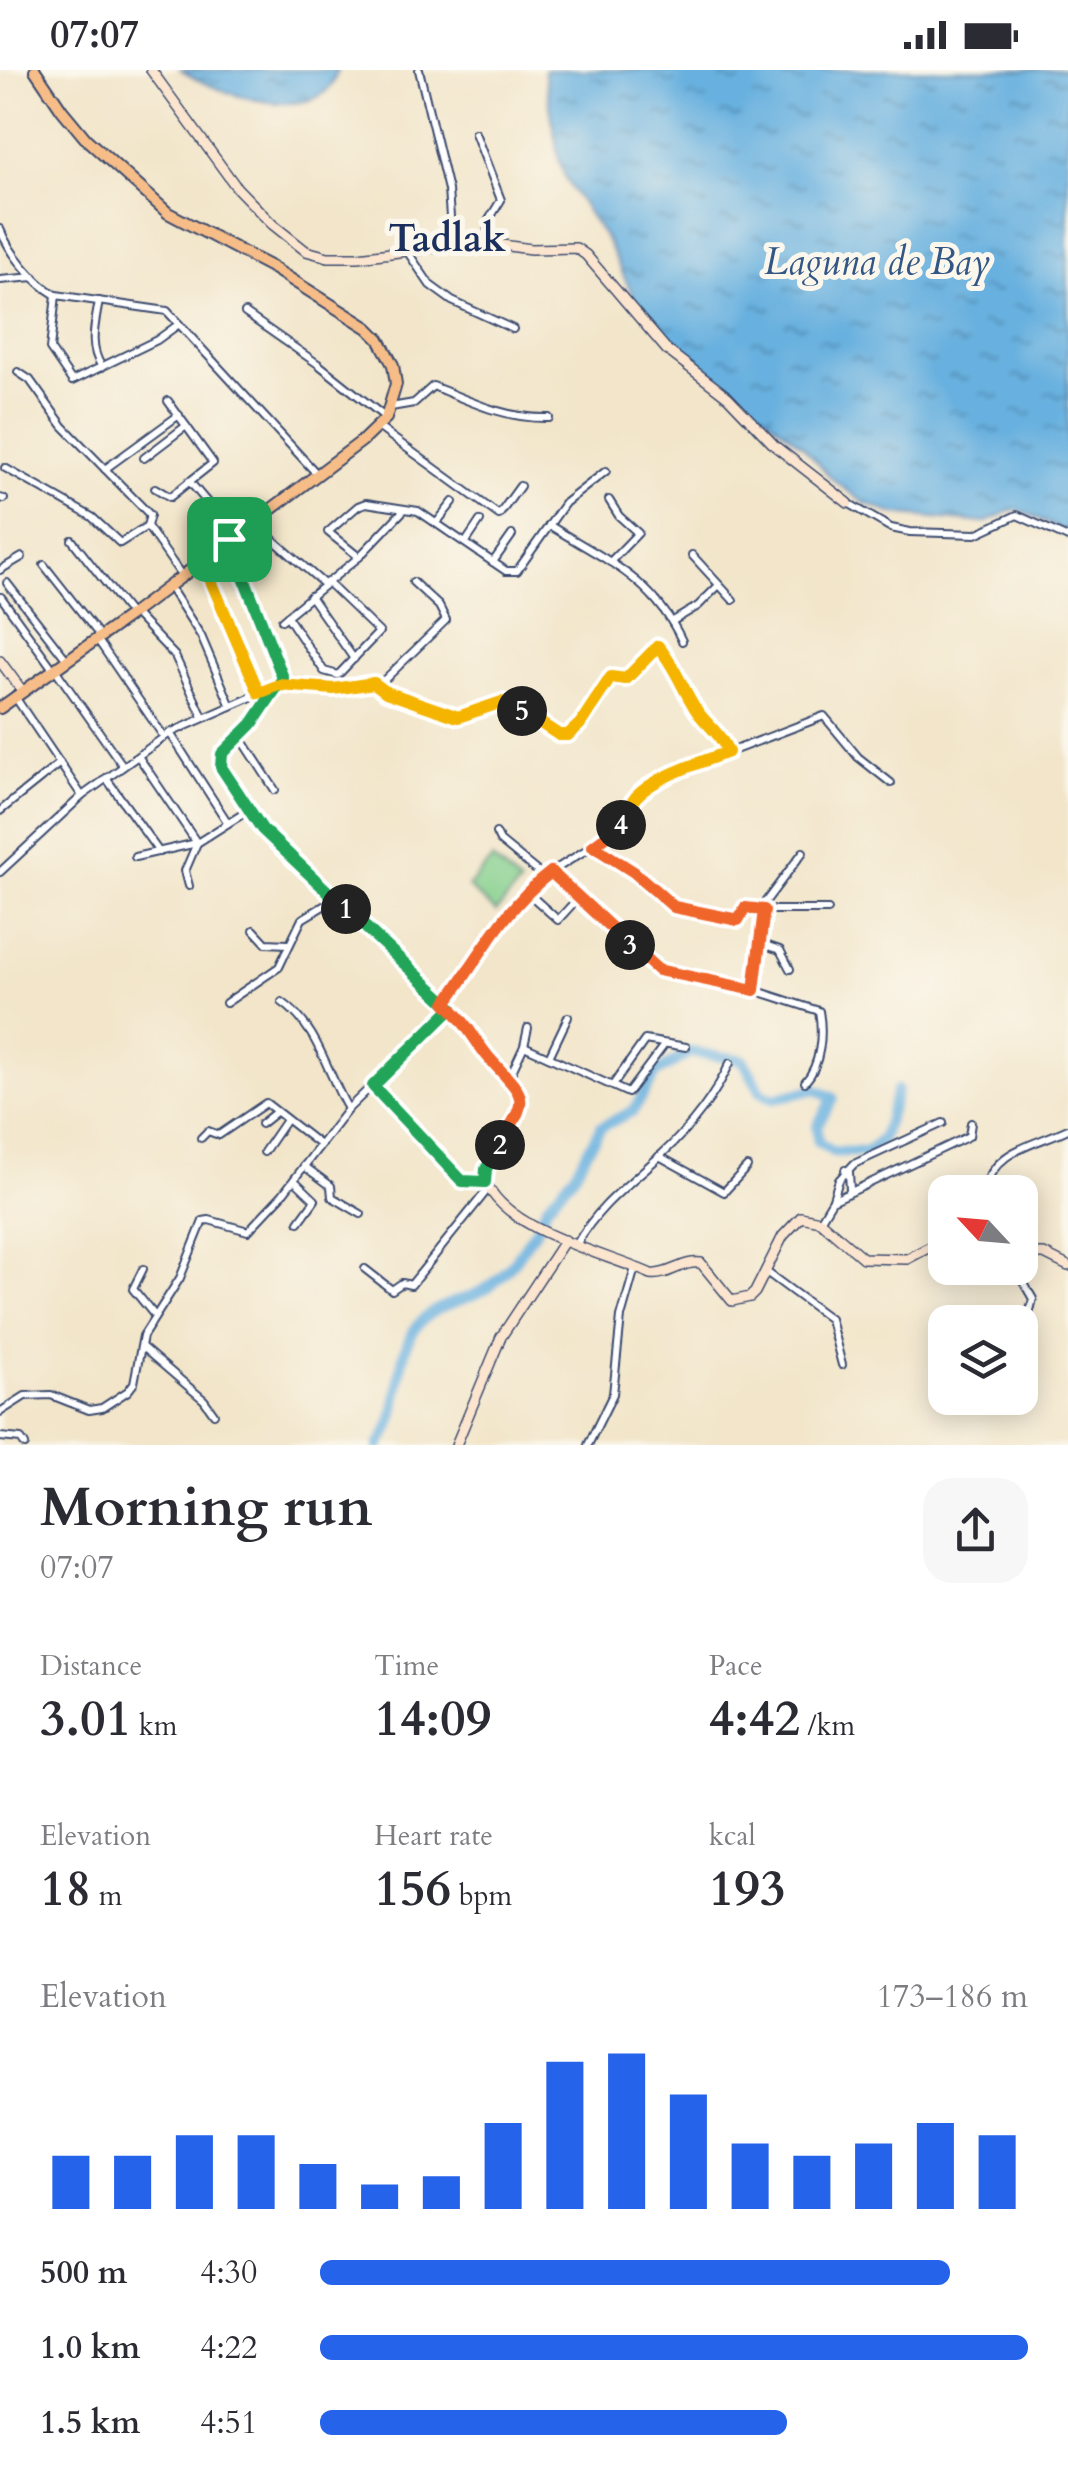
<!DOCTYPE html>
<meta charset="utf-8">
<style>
:root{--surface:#fff;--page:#f7f7f7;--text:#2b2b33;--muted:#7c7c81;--accent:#2563eb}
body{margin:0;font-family:Cardo,serif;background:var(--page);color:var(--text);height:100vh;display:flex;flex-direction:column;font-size:38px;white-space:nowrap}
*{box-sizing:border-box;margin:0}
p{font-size:32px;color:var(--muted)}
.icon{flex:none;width:55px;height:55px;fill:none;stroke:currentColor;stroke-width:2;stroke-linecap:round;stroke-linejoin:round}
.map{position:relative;height:1375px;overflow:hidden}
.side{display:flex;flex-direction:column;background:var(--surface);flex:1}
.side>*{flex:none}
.needle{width:65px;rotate:296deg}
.fabs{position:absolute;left:928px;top:1105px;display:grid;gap:20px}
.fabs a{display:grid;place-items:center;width:110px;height:110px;border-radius:20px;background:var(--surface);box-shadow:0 5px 25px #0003;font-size:50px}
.pin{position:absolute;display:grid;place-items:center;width:85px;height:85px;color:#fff;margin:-42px;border-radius:20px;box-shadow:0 5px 15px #0006}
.km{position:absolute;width:50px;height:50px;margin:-25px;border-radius:50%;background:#222;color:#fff;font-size:28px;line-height:50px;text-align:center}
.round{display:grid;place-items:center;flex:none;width:105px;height:105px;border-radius:30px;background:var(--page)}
.headline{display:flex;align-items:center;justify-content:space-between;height:170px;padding:0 40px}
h1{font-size:55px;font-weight:700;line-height:75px}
.stats{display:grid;grid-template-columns:repeat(3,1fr);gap:15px;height:170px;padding:10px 40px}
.stats div{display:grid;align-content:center}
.stats b{font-size:50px;font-weight:700}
.stats small{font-size:28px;font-weight:400}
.stats p{font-size:28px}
.chart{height:280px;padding:20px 40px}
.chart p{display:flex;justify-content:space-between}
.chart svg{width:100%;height:180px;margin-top:10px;stroke:var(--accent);stroke-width:6}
ul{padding:0 40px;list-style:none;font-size:32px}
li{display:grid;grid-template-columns:160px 120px 1fr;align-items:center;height:75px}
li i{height:25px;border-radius:12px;background:var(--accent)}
.status{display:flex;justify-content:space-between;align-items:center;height:70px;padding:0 50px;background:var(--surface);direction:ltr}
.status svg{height:28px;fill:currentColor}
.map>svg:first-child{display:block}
</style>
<div class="status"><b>07:07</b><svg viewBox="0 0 49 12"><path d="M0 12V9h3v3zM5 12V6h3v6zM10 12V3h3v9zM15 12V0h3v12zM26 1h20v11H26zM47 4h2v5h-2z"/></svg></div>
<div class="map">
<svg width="1068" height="1375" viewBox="0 0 1068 1375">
<defs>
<pattern id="water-ripples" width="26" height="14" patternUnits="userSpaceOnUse" patternTransform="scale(2.5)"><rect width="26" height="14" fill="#67b0df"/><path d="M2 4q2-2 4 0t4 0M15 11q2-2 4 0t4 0" fill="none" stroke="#5490b8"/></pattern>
</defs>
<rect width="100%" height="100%" fill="#fbf7ec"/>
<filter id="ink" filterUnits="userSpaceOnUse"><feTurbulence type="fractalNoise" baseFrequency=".01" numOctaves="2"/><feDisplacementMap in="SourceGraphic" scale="20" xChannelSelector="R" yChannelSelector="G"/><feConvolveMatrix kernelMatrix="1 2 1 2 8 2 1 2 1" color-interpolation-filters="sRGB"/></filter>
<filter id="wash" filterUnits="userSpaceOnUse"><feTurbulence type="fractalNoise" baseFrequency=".0048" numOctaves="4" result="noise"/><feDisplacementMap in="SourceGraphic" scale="40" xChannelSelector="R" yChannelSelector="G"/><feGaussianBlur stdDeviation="2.25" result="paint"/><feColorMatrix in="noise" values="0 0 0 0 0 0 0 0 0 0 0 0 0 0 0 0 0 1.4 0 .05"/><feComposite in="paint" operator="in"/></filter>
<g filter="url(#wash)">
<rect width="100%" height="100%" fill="#f2e5c9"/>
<!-- pitch -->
<path fill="#84cf8c" stroke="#507f75" stroke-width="2.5" d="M492,789l28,25 -24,28 -28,-25z"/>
<!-- water -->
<g fill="url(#water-ripples)" stroke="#41709e" stroke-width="2.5">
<path d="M181,0h156c-11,61 -125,23 -156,0z"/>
<path d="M544,0h524v463l-46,-22 -10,-1 -27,13 -91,-9 -30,-11 -33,-25 -28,-32 -137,-110 -28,-30 -31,-65 -41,-61 -7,-20z"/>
</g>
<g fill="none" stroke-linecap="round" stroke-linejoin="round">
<!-- river -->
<g stroke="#67b0df" stroke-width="11">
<path d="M538,1155l9,-20 26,-29 28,-49 32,-16 23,-38 35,-21 52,8 18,32 12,7 42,-10 18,9 -16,28 1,16 15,10h34l15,-13 15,-49"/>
<path d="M379,1375c26,-32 12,-80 36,-116 19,-29 55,-26 79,-46 17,-14 30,-37 43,-55"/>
</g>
</g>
</g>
<g filter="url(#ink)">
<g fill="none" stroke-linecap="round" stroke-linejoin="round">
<defs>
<g id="street">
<path d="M419,0l29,120 4,54"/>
<path d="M475,63l26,67 -14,23 3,20"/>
<path d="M0,159c9,23 34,54 56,66l111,16 150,163"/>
<path d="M407,181l23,34 22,16 61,28"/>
<path d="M0,210l34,-3"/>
<path d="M56,225l-6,54 22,32 85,-41 22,-16"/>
<path d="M99,231c-4,24 -11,45 3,66"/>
<path d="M245,243l73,51 68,54"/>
<path d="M18,302l12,8 33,46 87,89 -3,11 35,50"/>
<path d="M391,337l23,-4 19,-17c38,16 73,33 116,32"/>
<path d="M378,357l121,88 21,-29"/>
<path d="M144,388l42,-32"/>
<path d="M5,398l87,49 28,26 27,-17"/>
<path d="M105,399l74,-54"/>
<path d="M189,411l46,54"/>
<path d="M155,418l15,9 43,-34 -45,-62"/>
<path d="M0,428l4,1"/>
<path d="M609,430l10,16 19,17 -28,29"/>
<path d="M848,433l43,25 19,4 66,2 41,-19 51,23"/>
<path d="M438,451l15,-19"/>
<path d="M254,453l70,61"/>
<path d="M549,455c56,35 104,53 133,116"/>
<path d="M72,470l58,74"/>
<path d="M466,472l14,-21"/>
<path d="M692,485l41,45"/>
<path d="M359,487l-31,-25 30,-26 8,-3 52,8 88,60h11l48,-68 41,-32"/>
<path d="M203,491l56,132"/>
<path d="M493,492l19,-27"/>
<path d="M44,495l56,71"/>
<path d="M0,500l22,-13"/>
<path d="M7,513l60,77"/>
<path d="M169,516l32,50 29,68"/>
<path d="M310,526l44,63"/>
<path d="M1,527l52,72"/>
<path d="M134,543l41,43 28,61"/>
<path d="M287,546l37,55 14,4 41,-43 -52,-50"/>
<path d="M282,550l77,-63 44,-46"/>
<path d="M673,551l25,-15 21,-21"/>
<path d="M97,569l67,98"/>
<path d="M55,599l68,97"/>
<path d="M376,614l10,8 72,25 38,-14h13l55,34 16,-13 31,-47 15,2 32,-33c15,19 24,41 37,61 10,17 26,26 33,45"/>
<path d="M15,627l67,99"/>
<path d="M170,663l58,90"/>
<path d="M240,666l35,54"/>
<path d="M138,686l59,87 -12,28 4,15"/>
<path d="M106,708l53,74"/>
<path d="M0,741l60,-48"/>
<path d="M496,763l4,8 44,36"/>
<path d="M593,776l40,26 41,35 64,12 7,-11 19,2 -5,33 21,7 10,19"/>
<path d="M135,787l62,-14 52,-33"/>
<path d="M0,802l82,-76 88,-63 109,-48 55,4 28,-6 17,2 67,-65 -7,-14 -26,-24"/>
<path d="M551,802l108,98 95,20 65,21c4,22 2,54 -14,71"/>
<path d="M528,823l30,27 20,-22"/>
<path d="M760,839l43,-57"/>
<path d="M764,840h64"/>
<path d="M254,860l12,13 22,1"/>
<path d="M754,920l5,-47"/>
<path d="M282,932c37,26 44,70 66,107"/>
<path d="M226,933l53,-36 23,-48 33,-20"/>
<path d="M446,933l47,-71 35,-39 23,-21 65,-41 16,-30 10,-10 43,-22 139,-53 34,41 33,26"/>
<path d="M524,976l104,47 36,-48"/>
<path d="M549,987l19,-40"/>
<path d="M510,1006l14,-30 4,-18"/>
<path d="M373,1015l86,94 12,4 14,-1"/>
<path d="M613,1015l32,-45 41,7"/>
<path d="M261,1054l15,-12"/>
<path d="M201,1068l7,-7 11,4 47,-32 54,42"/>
<path d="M264,1082l22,-32"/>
<path d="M659,1086l65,36 23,-25"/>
<path d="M304,1096l27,20 1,11 29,17"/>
<path d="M845,1100l4,2 1,18"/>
<path d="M294,1110l21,20 -16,22"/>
<path d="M983,1122c12,-43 47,-45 85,-63"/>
<path d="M833,1129l6,-19 15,-16 89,-41"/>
<path d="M820,1151l12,-20 137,-65 2,-13"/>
<path d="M576,1175c23,-40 52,-60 85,-90 28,-26 53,-57 69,-92"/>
<path d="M1015,1198l18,31 -5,19 -8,6"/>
<path d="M143,1199l-10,20 22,27"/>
<path d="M365,1199l27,21 10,-7 9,2 77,-96"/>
<path d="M765,1201l65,48 12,46"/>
<path d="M142,1277l62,53 10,14"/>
<path d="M0,1342l25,-16 26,-1 38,15 13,-2 26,-17 6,-8 9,-47 37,-58 23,-57 6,-1 39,11 34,-36 66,-86 104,-101"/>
<path d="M0,1367l21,2 4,6"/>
<path d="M588,1375l25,-51 8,-77 14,-49"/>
</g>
<g id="secondary">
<path d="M151,0l86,118 35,36 34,27 22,6h30l122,-15 51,7 45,-1 10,7 81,95 61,47 47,49 73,57"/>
<path d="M229,469l54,139 -31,46 -30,31 -1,12 50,73 181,168 68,84v13l-6,16 -30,55c15,54 121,77 167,98 18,2 32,-14 50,-11l31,38 18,-4 5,-5 28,-56 18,-19 19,4 43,37 44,1 38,-20"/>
<path d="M0,591l23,31"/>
<path d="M1020,1184h24l24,12"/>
<path d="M456,1375l45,-108 64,-97"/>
</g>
<path id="primary" d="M0,638l128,-91 234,-176 24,-23 10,-34 -3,-19 -14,-26 -11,-11 -95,-60 -105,-55 -82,-74 -24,-29 -27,-40"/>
</defs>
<!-- street casing -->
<use href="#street" stroke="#3b4a6e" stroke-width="10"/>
<!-- secondary casing -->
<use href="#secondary" stroke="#3b4a6e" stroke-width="12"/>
<!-- primary casing -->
<use href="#primary" stroke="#3b4a6e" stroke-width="14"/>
<!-- street -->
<use href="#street" stroke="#fff" stroke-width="6"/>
<!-- secondary -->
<use href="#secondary" stroke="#fce5cf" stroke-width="9"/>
<!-- primary -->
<use href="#primary" stroke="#f7bd88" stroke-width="10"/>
</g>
</g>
<g fill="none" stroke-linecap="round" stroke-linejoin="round" filter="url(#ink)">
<defs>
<path id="split-1" d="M229,469l54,139 -31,46 -30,30 -1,13 41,62 84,80"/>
<path id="split-2" d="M346,839l106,99 -79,78 89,95 23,1 1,-13 14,-24"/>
<path id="split-3" d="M500,1075c30,-51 27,-45 -10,-86 -16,-19 -24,-38 -44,-56 33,-46 59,-96 105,-131l79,73"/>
<path id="split-4" d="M621,755l-28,21 41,26 40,35 64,13 7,-12 19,2 -10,80 -96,-20 -28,-25"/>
<path id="split-5" d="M522,641l37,24h9l12,-11 31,-47 15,2 32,-33c16,19 24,41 37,62 10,16 26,25 33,44 -26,10 -73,24 -92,45 -7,8 -10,19 -15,28"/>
<path id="split-6" d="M229,469l-27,21 57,133 20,-8 55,4 40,-6 12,9 72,25 44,-15 20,9"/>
</defs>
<!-- split-1 casing -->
<use href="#split-1" stroke="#fff" stroke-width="20"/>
<!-- split-2 casing -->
<use href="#split-2" stroke="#fff" stroke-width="20"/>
<!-- split-3 casing -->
<use href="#split-3" stroke="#fff" stroke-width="20"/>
<!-- split-4 casing -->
<use href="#split-4" stroke="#fff" stroke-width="20"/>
<!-- split-5 casing -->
<use href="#split-5" stroke="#fff" stroke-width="20"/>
<!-- split-6 casing -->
<use href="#split-6" stroke="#fff" stroke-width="20"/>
<!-- split-1 -->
<use href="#split-1" stroke="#22a559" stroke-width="12"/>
<!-- split-2 -->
<use href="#split-2" stroke="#22a559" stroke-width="12"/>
<!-- split-3 -->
<use href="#split-3" stroke="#f0652b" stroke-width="12"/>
<!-- split-4 -->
<use href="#split-4" stroke="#f0652b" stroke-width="12"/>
<!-- split-5 -->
<use href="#split-5" stroke="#f5b400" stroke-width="12"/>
<!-- split-6 -->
<use href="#split-6" stroke="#f5b400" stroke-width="12"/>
</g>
<g text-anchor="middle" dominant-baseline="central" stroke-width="10" stroke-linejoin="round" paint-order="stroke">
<!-- neighbourhood labels -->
<g font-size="38" font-weight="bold" fill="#1b2f5e" stroke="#fbf7ec">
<text x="447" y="169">Tadlak</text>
</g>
<!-- water labels -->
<g font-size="38" font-style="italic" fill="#325685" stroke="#fbf7ec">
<text x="877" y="192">Laguna de Bay</text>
</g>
</g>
</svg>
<div class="fabs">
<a><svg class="needle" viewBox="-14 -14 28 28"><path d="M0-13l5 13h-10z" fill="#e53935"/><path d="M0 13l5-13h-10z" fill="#7c7c81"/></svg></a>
<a><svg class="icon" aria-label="layers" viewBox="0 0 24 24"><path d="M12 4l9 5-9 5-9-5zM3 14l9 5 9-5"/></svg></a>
</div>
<div class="pin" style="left:229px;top:469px;background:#1e9e55"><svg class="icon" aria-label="arrive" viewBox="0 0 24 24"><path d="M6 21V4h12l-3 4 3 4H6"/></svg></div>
<b class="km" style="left:346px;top:839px">1</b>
<b class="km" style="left:500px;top:1075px">2</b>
<b class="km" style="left:630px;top:875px">3</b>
<b class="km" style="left:621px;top:755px">4</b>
<b class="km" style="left:522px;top:641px">5</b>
</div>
<section class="side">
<div class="headline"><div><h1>Morning run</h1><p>07:07</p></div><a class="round"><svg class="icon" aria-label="share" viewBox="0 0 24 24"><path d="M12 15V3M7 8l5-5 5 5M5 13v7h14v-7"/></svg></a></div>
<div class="stats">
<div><p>Distance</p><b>3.01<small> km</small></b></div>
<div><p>Time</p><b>14:09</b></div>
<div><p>Pace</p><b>4:42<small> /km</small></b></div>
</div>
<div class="stats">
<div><p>Elevation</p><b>18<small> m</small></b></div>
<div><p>Heart rate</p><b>156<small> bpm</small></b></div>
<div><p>kcal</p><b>193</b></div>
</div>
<div class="chart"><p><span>Elevation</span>173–186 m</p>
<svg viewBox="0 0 160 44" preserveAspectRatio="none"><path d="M5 44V31M15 44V31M25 44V26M35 44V26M45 44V33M55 44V38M65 44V36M75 44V23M85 44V8M95 44V6M105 44V16M115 44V28M125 44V31M135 44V28M145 44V23M155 44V26"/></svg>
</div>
<ul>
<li><b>500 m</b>4:30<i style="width:89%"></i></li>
<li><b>1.0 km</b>4:22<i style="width:100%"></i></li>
<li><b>1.5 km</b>4:51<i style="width:66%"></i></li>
</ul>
</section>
